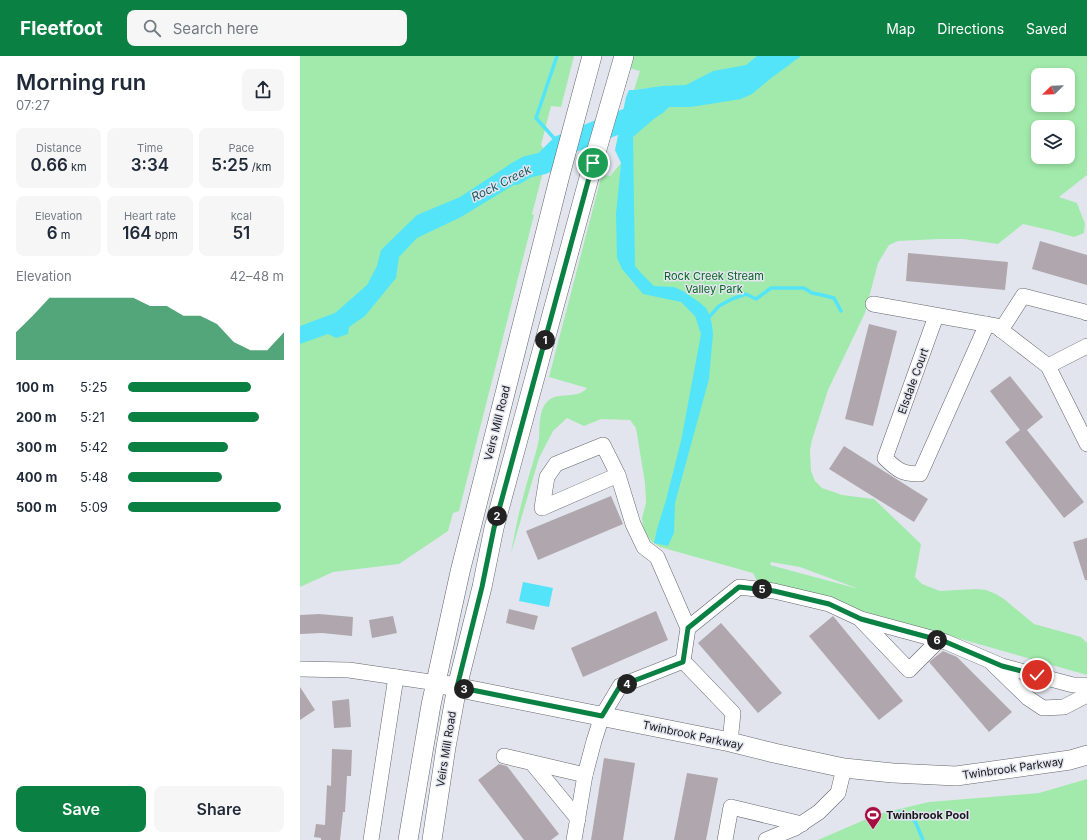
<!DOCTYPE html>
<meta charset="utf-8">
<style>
:root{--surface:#fff;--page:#f6f6f7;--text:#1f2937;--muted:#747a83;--accent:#0b8043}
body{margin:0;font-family:Inter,sans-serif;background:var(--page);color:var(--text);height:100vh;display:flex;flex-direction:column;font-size:15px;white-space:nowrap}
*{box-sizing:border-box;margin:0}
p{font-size:13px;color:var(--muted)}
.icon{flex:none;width:22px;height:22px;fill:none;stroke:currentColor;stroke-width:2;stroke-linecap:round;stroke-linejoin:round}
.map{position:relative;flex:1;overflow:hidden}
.drawer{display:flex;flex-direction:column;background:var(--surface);width:300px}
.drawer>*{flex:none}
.needle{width:26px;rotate:247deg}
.controls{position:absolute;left:731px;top:12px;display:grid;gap:8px}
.controls a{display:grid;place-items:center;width:44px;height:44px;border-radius:8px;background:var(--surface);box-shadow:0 2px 6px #0003;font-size:20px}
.pin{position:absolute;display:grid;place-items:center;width:34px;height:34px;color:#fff;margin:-17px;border:2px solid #fff;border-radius:50%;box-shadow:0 1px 4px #0007}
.km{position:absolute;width:20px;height:20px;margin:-10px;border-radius:50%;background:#222;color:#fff;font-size:11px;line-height:20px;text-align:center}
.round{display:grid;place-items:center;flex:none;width:42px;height:42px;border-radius:8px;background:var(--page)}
.headline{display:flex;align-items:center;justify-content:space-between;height:68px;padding:0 16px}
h1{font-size:22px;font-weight:600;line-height:30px}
.figures{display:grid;grid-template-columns:repeat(3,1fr);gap:6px;height:68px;padding:4px 16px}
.figures div{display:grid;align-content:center;border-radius:8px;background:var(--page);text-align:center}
.figures b{font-size:17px;font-weight:600}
.figures small{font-size:11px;font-weight:400}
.figures p{font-size:11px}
.chart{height:112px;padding:8px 16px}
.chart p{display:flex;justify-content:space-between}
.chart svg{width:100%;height:72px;margin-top:4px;fill:var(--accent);opacity:.7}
.primary-button{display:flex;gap:8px;margin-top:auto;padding:8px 16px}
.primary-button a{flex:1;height:46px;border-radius:8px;background:var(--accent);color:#fff;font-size:16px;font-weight:600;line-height:46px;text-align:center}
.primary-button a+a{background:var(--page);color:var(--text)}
ul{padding:0 16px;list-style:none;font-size:13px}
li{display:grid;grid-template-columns:64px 48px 1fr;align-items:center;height:30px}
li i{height:10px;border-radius:5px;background:var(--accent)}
header{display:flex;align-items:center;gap:24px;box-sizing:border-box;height:56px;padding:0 20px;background:var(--accent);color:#fff}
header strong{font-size:19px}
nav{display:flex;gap:22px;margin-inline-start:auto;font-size:14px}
.search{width:280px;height:36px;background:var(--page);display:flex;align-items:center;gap:10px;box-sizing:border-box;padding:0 14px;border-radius:8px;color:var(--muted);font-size:15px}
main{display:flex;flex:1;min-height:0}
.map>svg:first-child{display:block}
</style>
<header>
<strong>Fleetfoot</strong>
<div class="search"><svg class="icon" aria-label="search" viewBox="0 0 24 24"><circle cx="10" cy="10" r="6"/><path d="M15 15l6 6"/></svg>Search here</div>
<nav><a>Map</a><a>Directions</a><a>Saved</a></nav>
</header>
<main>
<section class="drawer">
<div class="headline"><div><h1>Morning run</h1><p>07:27</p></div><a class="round"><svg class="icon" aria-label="share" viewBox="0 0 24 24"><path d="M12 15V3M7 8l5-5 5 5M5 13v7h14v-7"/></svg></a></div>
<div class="figures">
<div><p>Distance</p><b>0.66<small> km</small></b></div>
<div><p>Time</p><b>3:34</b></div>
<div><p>Pace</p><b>5:25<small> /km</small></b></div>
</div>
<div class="figures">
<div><p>Elevation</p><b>6<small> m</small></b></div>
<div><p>Heart rate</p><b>164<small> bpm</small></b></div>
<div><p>kcal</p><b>51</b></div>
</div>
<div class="chart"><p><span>Elevation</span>42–48 m</p>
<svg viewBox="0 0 160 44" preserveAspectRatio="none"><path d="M0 44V27L10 17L20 6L30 6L40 6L50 6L60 6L70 6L80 11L90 11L100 17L110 17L120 22L130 33L140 38L150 38L160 27V44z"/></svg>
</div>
<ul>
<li><b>100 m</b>5:25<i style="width:79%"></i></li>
<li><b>200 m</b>5:21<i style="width:84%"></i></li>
<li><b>300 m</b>5:42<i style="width:64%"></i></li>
<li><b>400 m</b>5:48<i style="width:60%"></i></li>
<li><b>500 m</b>5:09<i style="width:98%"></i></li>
</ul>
<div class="primary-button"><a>Save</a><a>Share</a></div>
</section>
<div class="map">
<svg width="787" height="784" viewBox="0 0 787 784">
<rect width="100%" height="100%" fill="#e2e5ee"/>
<!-- green -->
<g fill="#a2eaab" fill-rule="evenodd">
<path d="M0,0h274l-13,51 -10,-1 -10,39 4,6 -7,3 -5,22 10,-4 -11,42 2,1 -75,296 -6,2 -5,18 -49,33 -66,8 -33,15z"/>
<path d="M332,0h455v119l-28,22 18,6 8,21 -1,9 -10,4 -21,-6 -30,-7 -25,20 -35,-5h-24l-41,2 -9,4 -11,18 -13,50 -37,77 -16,50 -2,10 1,21 4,10 7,7 20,7 32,4 47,45 -6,33 7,7 18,7 36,-2 10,1 10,4 8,5 30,25 47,13 6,6v32l-330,-94 -4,-8 -93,-26 -8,-5 -5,-7 -4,-9 -1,-8 4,-15 -1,-20 -9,-55 -6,-8 -29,-1 -17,7 -17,-8 -14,13 -14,27 -28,95c4,-22 8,-42 14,-63 4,-16 11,-35 14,-51 1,-12 -1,-29 9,-38 10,-10 29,-1 39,-13l-38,-11 53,-203 8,2 11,-13 -1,15 13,-34v-7l15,-49 -14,2 6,-19 -11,-3zM738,19h30v30h-30zM738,71h30v30h-30zM471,506l29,5 59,22 -89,-24z"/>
<path d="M787,723v61h-269l60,-26 51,-12 110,-9z"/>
</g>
<!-- water -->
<g fill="#54e4f9">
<path d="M457,0h44l-31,23 -18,15 -11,5 -50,8h-22l-6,6 -8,5 -22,19 2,129 6,7 13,13 20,1 9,4 16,11 7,6 4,8 2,9 1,9 -4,45 -34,124 -1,30 -6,13 -14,-3 3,-14 9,-29 15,-59 20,-107 -6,-18 -14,-14 -38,-8 -21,-25 -5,-11 -1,-44 5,-51 -6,-13 11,-53 3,-7h5l28,-4 24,-1 27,-14 33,-6z"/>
<path d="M245,95l-2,21 -21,8 -61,37 -44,21 -18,19 -3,21 -31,38 -16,11 -1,7 -12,4 -8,-4 -28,10v-18l35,-13 32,-28 10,-19 4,-16 36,-35 43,-18 52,-34z"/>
<path d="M223,526l30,6 -4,19 -30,-6z"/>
</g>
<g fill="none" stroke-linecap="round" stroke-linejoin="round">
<!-- stream -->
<g stroke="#54e4f9" stroke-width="3.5">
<path d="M257,0l-21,62 25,28"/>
<path d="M410,260l9,-10 13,-7 14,-5 10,5 15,-11h33l8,5 10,2 12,3 7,13"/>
<path d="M599,756l16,9 8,19"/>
</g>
<!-- river -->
<path stroke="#54e4f9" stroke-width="22" d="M215,118l12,-7 17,-4 17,-17 67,-27 20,-10"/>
</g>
<!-- building -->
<g fill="#afa7ad">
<path d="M740,185l47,14v30l-55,-16z"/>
<path d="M608,197l100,9 -3,28 -99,-9z"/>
<path d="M569,268l28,7 -24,95 -28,-7z"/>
<path d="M710,320l33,41 -16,13 57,72 -20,16 -59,-76 15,-12 -30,-39z"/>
<path d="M544,390l84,53 -14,23 -85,-53z"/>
<path d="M311,440l12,28 -85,36 -12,-29z"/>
<path d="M787,482v42h-2l-12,-38z"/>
<path d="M209,553l29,7 -4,14 -28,-7z"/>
<path d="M356,555l12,29 -85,37 -12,-29z"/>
<path d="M19,558l34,3 -1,19 -30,-3 -22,1v-19z"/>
<path d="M93,560l4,17 -25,5 -3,-18z"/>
<path d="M533,560l70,85 -24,19 -70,-84z"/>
<path d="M421,567l61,70 -24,20 -60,-70z"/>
<path d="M643,595l14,6 55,55 -23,20 -60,-70z"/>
<path d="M0,631l15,23 -15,10z"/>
<path d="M49,643l2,28 -17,1 -2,-27z"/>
<path d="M32,693l20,1 -1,26h-4l-2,36h-2l-3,28h-19v-2l-7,-1 2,-13 9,1 2,-40 4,1z"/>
<path d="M304,702l31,5 -12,77h-32z"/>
<path d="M199,708l8,2 52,68 -8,6h-27l-46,-60z"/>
<path d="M387,717l31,5 -12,62h-32z"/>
</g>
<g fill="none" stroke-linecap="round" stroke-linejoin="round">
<defs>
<g id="minor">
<path d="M573,248l123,22 52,40 39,78"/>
<path d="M636,260l-51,142c12,12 17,16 35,16l67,-150"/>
<path d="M701,274l22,-34 62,16 2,1"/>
<path d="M748,310l39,-20"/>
<path d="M318,419l-15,-30 -47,19 -9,13 -5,31 76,-33 15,49 11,23 13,10 31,71 -5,33"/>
<path d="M561,564l48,50 30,-30"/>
<path d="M388,572l51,-41 35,4 55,13 32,15 85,23 56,24 71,19h14"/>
<path d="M693,608l35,34 15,10 21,-1 23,-12"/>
<path d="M0,613l49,1 88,13"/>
<path d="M204,700l81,19 -11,65"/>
<path d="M232,707l46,56"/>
<path d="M285,719l9,-34 8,-25 18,-30 63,-25 50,52 -3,29"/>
<path d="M71,784l25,-163"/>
<path d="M425,784l6,-33 71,17"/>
<path d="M466,784l29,-12 24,-16 19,-19 6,-25"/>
</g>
<g id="major">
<path d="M145,629l285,57 44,11 70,15 49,5 63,3 114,-16 17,-5"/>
<path d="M108,784l23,-135 29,-133 99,-393 33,-123"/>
<path d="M132,784l14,-93 11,-60 25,-100 12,-59 99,-365 31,-107"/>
</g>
</defs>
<!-- minor casing -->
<use href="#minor" stroke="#64666e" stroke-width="16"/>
<!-- major casing -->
<use href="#major" stroke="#64666e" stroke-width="20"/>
<!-- minor -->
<use href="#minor" stroke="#fff" stroke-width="15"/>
<!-- major -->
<use href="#major" stroke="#fff" stroke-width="19"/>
</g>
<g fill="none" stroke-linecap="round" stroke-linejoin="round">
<defs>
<path id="route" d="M293,107l-99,365 -12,59 -25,100 145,29 18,-30 63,-24 5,-34 51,-41 35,4 55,13 32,15 85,23 56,24 35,9"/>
</defs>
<!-- route casing -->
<use href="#route" stroke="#fff" stroke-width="8"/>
<!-- route -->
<use href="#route" stroke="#0b8043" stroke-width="5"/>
</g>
<!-- icons -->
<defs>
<symbol id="stadium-pin" viewBox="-11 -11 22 30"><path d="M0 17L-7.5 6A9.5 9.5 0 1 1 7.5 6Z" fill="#a60e41" stroke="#e2e5ee"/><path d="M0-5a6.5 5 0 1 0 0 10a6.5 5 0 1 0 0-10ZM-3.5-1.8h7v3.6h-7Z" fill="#fff"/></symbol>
</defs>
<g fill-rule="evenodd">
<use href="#stadium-pin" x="563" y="749" width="20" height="27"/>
</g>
<g text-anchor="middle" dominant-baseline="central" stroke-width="3" stroke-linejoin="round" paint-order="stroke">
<!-- park labels -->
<g font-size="11" fill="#0b6427" stroke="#e2e5ee">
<text x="414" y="220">Rock Creek Stream<tspan x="414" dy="13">Valley Park</tspan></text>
</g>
<!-- street labels -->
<g font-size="11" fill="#16171a" stroke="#e2e5ee">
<text transform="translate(613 325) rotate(-70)">Elsdale Court</text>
<text transform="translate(197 367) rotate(-76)">Veirs Mill Road</text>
<text transform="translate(393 679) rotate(12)">Twinbrook Parkway</text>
<text transform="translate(146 693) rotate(-81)">Veirs Mill Road</text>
<text transform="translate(713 712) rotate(-8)">Twinbrook Parkway</text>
</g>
<!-- poi labels -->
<g font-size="11" font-weight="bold" fill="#16171a" stroke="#e2e5ee" text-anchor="start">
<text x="586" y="759">Twinbrook Pool</text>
</g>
<!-- water labels -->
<g font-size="12" font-style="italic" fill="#1e5a63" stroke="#e2e5ee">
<text transform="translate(201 127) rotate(-27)">Rock Creek</text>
</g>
</g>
</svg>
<div class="controls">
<a><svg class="needle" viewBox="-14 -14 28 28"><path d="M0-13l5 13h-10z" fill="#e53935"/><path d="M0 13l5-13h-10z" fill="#747a83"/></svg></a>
<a><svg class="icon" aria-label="layers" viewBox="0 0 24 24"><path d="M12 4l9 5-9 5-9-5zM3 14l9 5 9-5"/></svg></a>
</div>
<div class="pin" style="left:293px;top:107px;background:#1e9e55"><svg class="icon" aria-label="arrive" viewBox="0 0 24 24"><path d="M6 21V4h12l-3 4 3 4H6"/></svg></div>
<div class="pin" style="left:737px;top:619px;background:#d93025"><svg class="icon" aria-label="check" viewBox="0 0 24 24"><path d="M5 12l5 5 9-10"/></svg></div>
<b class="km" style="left:245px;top:284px">1</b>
<b class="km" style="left:197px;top:460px">2</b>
<b class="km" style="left:164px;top:633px">3</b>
<b class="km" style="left:327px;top:628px">4</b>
<b class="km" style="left:462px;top:533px">5</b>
<b class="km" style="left:637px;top:584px">6</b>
</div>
</main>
